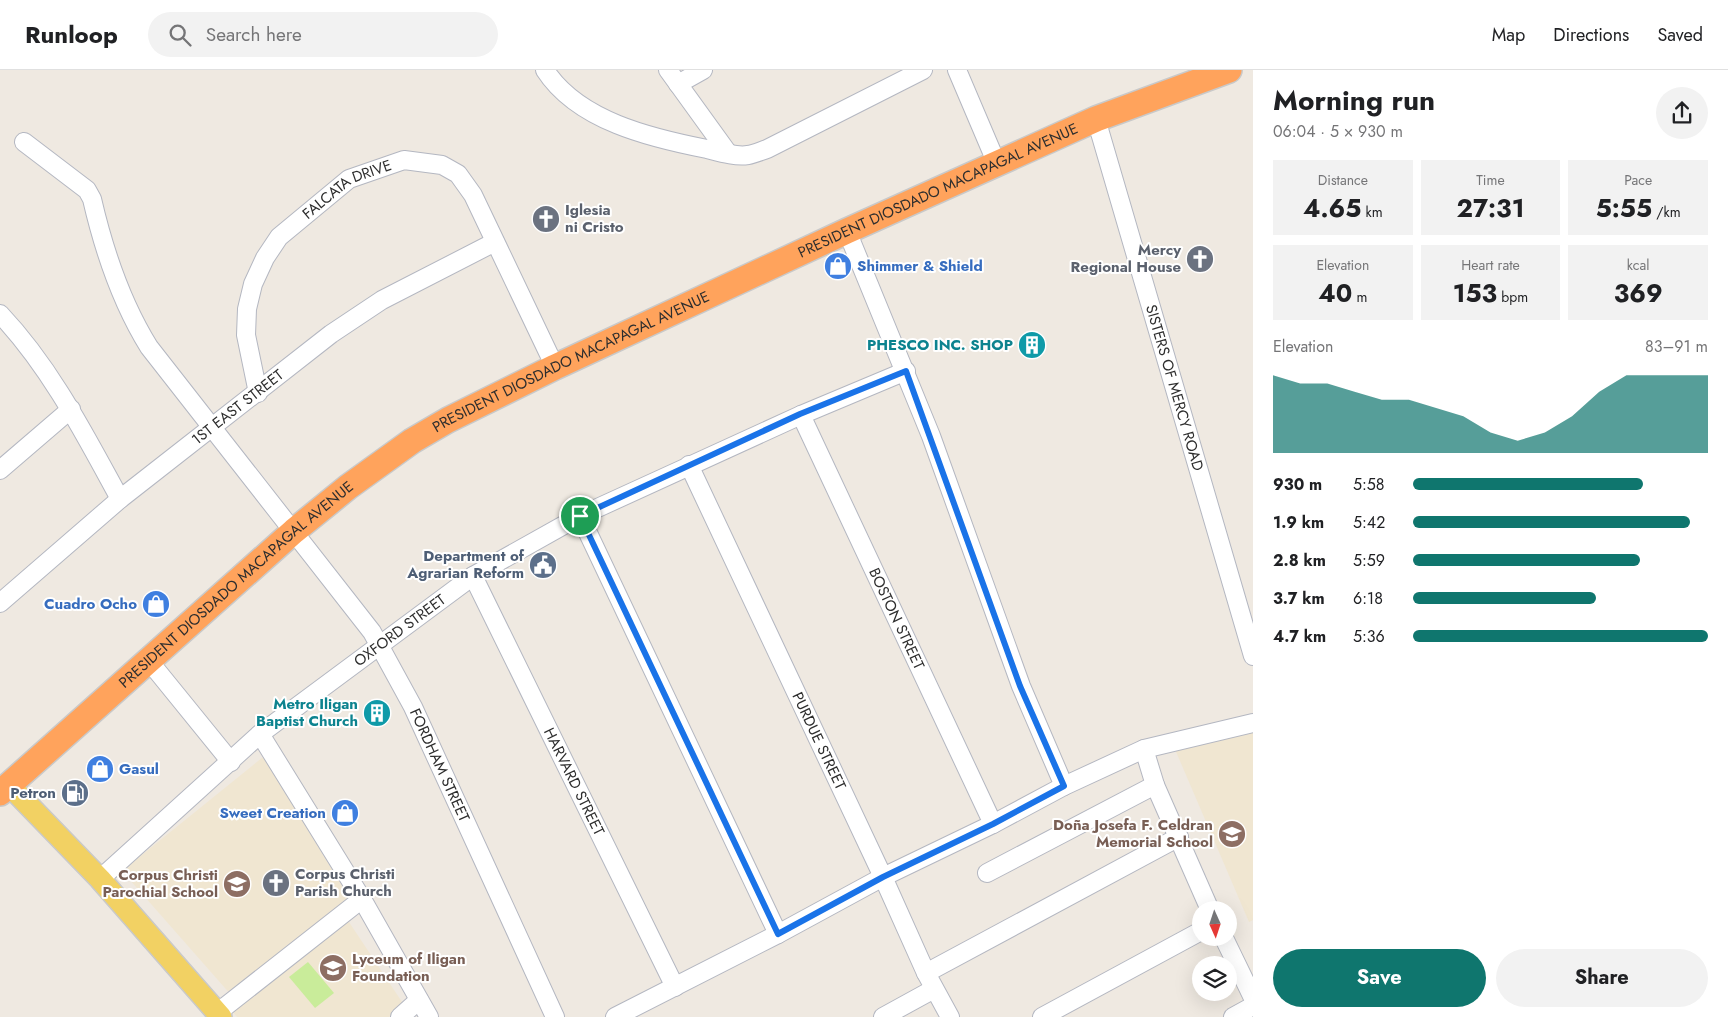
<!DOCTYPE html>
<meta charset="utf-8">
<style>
:root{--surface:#fff;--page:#f2f2f2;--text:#202124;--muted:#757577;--line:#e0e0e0;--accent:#0f766e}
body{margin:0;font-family:Jost,sans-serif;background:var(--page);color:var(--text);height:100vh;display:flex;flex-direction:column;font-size:19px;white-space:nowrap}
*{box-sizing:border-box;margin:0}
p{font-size:16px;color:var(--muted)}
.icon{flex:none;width:28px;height:28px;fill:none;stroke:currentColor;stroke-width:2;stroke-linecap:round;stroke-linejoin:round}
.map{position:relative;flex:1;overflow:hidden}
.details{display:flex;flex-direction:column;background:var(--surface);width:475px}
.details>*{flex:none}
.needle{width:32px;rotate:177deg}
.fabs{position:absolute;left:1192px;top:831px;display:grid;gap:10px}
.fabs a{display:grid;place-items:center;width:45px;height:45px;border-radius:50%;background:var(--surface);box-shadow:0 5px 20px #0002;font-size:25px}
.pin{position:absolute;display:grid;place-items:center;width:42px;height:42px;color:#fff;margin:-21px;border:2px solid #fff;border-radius:50%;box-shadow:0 1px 5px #0007}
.round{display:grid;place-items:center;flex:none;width:52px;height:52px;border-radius:26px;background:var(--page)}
.summary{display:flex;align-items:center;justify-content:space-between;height:85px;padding:0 20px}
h1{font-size:28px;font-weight:700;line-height:38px}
.figures{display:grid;grid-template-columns:repeat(3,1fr);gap:8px;height:85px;padding:5px 20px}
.figures div{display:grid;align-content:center;border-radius:0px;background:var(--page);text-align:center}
.figures b{font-size:25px;font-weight:700}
.figures small{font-size:14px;font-weight:400}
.figures p{font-size:14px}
.chart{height:140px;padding:10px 20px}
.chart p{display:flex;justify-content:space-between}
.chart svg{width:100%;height:90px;margin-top:5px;fill:var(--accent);opacity:.7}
.button{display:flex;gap:10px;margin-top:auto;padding:10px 20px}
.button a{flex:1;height:58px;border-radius:30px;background:var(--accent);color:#fff;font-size:20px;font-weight:700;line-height:58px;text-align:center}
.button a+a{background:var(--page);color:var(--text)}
ul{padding:0 20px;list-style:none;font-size:16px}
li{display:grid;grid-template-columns:80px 60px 1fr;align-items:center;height:38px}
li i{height:12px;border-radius:6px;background:var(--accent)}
header{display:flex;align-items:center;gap:30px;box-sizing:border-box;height:70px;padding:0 25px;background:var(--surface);border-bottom:1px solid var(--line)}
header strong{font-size:24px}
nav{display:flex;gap:28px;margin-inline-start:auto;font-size:18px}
.search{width:350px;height:45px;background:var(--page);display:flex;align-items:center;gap:12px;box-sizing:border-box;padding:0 18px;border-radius:28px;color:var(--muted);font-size:19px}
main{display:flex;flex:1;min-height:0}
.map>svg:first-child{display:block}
</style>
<header>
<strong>Runloop</strong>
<div class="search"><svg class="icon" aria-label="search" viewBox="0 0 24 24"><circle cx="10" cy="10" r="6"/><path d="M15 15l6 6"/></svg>Search here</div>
<nav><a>Map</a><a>Directions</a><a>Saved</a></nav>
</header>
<main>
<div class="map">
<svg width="1253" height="947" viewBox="0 0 1253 947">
<rect width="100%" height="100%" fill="#efe9e1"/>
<!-- education -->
<g fill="#f0e6d1">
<path d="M1253,661v189l-4,2 -75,-175z"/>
<path d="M263,687l86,140 -117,99 -110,-125z"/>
<path d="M347,849l57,86 -15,12h-152l-5,-6z"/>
</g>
<!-- pitch -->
<path fill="#c9ec9a" d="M308,892l26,31 -19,15 -26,-31z"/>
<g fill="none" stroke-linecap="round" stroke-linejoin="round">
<defs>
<g id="minor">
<path d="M545,0c33,51 106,68 162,79 12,3 28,8 41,6 6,-1 13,-4 19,-6l156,-79"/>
<path d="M668,0l60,83"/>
<path d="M957,0l40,94"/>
<path d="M678,14l25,-14"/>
<path id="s1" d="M1096,49l157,537"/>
<path id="s2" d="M24,72l63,48 5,9c12,52 29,103 57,148l223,285 41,75 142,310"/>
<path d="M847,161l84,205 90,250 43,100"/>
<path d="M0,244c51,54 85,121 120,185"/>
<path id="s3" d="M258,323l-12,-58 1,-26 6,-25 12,-26 14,-21 70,-58 55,-19 38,5 16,9 15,21 82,172"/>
<path id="s4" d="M801,345l192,409"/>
<path id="s5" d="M689,395l194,412 43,96 24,44"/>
<path d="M0,400l71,-61"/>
<path d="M580,446l198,418"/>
<path id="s6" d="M473,506l202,411"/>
<path id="s7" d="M0,533l120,-104 211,-165 51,-34 113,-58"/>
<path d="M149,591l82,101"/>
<path d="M260,664l102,165 67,118"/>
<path d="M1144,679l11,36 55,125"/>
<path d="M987,803l168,-88"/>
<path id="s8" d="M100,809l160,-145 213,-158 107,-60 221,-101 105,-44"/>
<path d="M1224,868l29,60"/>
<path d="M926,903l253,-136"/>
<path d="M217,943l145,-114"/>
<path d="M400,947l19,-17"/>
<path d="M615,947l163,-83 105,-57 110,-53 71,-38 80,-37 109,-26"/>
<path d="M883,947l51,-28"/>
<path d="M1042,947l159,-86"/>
<path d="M1233,947l20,-11"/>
</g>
<path id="major" d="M9,715l91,94 121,138"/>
<g id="highway">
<path id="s9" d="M0,723l294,-262 54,-44 64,-46 36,-21 107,-53 292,-136 249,-112 133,-49"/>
</g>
</defs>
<!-- minor casing -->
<use href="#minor" stroke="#b4b7c1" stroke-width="20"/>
<!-- major casing -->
<use href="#major" stroke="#c9c9c9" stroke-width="24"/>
<!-- highway casing -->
<use href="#highway" stroke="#c9c9c9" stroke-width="28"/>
<!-- minor -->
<use href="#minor" stroke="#fff" stroke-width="18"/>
<!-- major -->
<use href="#major" stroke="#f2d163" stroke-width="21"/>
<!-- highway -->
<use href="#highway" stroke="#ffa35c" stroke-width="25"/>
</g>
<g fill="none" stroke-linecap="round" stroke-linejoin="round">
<defs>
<path id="route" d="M906,301l114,315 44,100 -71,38 -110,53 -105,57 -198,-418 220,-102z"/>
</defs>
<!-- route casing -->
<use href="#route" stroke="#fff" stroke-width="10"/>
<!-- route -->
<use href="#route" stroke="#1a73e8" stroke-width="6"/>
</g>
<!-- icons -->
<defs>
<symbol id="church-disc" viewBox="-11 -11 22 22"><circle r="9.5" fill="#6b7280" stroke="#fff"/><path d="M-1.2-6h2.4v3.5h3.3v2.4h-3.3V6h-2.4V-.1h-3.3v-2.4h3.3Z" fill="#fff"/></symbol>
<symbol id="shop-disc" viewBox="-11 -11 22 22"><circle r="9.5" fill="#3f7fe0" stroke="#fff"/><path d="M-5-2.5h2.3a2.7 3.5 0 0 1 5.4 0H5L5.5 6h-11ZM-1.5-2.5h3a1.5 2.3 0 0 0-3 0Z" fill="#fff"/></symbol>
<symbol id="building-disc" viewBox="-11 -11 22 22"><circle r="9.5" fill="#0f9aa8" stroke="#fff"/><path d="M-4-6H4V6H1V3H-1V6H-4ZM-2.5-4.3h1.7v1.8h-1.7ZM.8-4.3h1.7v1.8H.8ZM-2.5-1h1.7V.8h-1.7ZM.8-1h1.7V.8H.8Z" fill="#fff"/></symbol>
<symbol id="civic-disc" viewBox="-11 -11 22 22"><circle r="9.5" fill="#5c6f8a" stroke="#fff"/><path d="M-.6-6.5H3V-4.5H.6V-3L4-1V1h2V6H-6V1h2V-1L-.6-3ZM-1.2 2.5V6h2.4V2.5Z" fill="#fff"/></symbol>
<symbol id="fuel-disc" viewBox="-11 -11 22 22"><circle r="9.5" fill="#5c6f8a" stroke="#fff"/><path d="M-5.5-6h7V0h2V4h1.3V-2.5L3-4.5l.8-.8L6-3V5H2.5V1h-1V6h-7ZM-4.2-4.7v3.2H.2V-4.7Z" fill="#fff"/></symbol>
<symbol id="school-disc" viewBox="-11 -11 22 22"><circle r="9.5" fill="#8d6e63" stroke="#fff"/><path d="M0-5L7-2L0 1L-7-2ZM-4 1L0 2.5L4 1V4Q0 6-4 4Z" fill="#fff"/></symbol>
<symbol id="university-disc" viewBox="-11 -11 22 22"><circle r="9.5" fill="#8d6e63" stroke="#fff"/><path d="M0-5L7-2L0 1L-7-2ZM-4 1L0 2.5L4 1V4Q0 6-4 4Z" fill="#fff"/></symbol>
</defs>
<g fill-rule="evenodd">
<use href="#church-disc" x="530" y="133" width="32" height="32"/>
<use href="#church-disc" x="1184" y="173" width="32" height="32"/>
<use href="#shop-disc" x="822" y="180" width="32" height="32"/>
<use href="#building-disc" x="1016" y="259" width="32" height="32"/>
<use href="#civic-disc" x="527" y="479" width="32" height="32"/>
<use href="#shop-disc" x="140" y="518" width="32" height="32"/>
<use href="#building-disc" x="361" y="627" width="32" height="32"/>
<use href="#shop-disc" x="84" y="683" width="32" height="32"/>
<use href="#fuel-disc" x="59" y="707" width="32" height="32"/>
<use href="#shop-disc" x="329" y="727" width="32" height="32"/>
<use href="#school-disc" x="1216" y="748" width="32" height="32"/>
<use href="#church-disc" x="260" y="797" width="32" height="32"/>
<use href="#school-disc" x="221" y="798" width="32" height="32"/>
<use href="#university-disc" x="317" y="882" width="32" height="32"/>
</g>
<g text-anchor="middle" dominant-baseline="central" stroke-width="4" stroke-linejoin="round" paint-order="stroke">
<!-- street labels -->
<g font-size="15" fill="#2e2e2e" stroke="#fff">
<text stroke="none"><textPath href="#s3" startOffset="249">FALCATA DRIVE</textPath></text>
<text stroke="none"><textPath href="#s9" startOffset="1125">PRESIDENT DIOSDADO MACAPAGAL AVENUE</textPath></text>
<text stroke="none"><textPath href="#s9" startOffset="720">PRESIDENT DIOSDADO MACAPAGAL AVENUE</textPath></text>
<text stroke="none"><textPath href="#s1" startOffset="280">SISTERS OF MERCY ROAD</textPath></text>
<text stroke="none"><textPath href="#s7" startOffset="308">1ST EAST STREET</textPath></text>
<text stroke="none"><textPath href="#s9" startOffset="315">PRESIDENT DIOSDADO MACAPAGAL AVENUE</textPath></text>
<text stroke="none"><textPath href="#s4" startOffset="225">BOSTON STREET</textPath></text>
<text stroke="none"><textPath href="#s8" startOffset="390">OXFORD STREET</textPath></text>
<text stroke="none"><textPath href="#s5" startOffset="305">PURDUE STREET</textPath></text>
<text stroke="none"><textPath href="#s2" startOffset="760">FORDHAM STREET</textPath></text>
<text stroke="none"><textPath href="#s6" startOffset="229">HARVARD STREET</textPath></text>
</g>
<!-- worship labels -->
<g font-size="15" font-weight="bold" fill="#5b616d" stroke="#fff" text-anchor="start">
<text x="565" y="140">Iglesia<tspan x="565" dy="17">ni Cristo</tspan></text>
<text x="1181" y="180" text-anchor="end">Mercy<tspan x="1181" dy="17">Regional House</tspan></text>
<text x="295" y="804">Corpus Christi<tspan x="295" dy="17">Parish Church</tspan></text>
</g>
<!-- shop labels -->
<g font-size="15" font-weight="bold" fill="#366cbe" stroke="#fff" text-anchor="start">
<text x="857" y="196">Shimmer &amp; Shield</text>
<text x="137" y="534" text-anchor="end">Cuadro Ocho</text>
<text x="119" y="699">Gasul</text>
<text x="326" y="743" text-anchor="end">Sweet Creation</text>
</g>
<!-- culture labels -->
<g font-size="15" font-weight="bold" fill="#0d838f" stroke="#fff" text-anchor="end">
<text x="1013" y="275">PHESCO INC. SHOP</text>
<text x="358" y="634">Metro Iligan<tspan x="358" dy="17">Baptist Church</tspan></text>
</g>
<!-- service labels -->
<g font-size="15" font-weight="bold" fill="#4e5e75" stroke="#fff" text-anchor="end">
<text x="524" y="486">Department of<tspan x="524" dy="17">Agrarian Reform</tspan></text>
<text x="56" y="723">Petron</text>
</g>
<!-- education labels -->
<g font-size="15" font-weight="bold" fill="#785e54" stroke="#fff" text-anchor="end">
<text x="1213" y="755">Doña Josefa F. Celdran<tspan x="1213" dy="17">Memorial School</tspan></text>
<text x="218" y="805">Corpus Christi<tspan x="218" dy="17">Parochial School</tspan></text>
<text x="352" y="889" text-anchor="start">Lyceum of Iligan<tspan x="352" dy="17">Foundation</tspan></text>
</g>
</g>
</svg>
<div class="fabs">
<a><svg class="needle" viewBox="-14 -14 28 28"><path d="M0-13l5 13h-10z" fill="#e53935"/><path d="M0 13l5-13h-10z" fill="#757577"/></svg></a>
<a><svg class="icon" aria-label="layers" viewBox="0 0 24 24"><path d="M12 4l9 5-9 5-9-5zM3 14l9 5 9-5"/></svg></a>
</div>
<div class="pin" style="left:580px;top:446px;background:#1e9e55"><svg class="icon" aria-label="arrive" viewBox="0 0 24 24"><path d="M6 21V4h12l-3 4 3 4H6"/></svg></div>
</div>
<section class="details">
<div class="summary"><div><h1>Morning run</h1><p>06:04 · 5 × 930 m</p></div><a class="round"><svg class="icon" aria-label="share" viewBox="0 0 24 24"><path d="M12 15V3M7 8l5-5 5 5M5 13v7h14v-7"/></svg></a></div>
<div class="figures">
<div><p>Distance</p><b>4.65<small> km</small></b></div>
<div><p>Time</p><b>27:31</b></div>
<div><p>Pace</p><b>5:55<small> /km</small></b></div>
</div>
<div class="figures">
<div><p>Elevation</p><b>40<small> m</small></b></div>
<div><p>Heart rate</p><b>153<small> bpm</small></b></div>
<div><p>kcal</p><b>369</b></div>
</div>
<div class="chart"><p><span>Elevation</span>83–91 m</p>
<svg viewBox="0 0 160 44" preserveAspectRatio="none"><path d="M0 44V6L10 10L20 10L30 14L40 18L50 18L60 22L70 26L80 34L90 38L100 34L110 26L120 14L130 6L140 6L150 6L160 6V44z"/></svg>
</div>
<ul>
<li><b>930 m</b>5:58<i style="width:78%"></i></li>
<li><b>1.9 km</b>5:42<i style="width:94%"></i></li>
<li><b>2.8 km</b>5:59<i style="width:77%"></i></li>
<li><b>3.7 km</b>6:18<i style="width:62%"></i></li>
<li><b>4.7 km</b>5:36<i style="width:100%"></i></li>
</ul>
<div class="button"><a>Save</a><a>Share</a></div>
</section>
</main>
